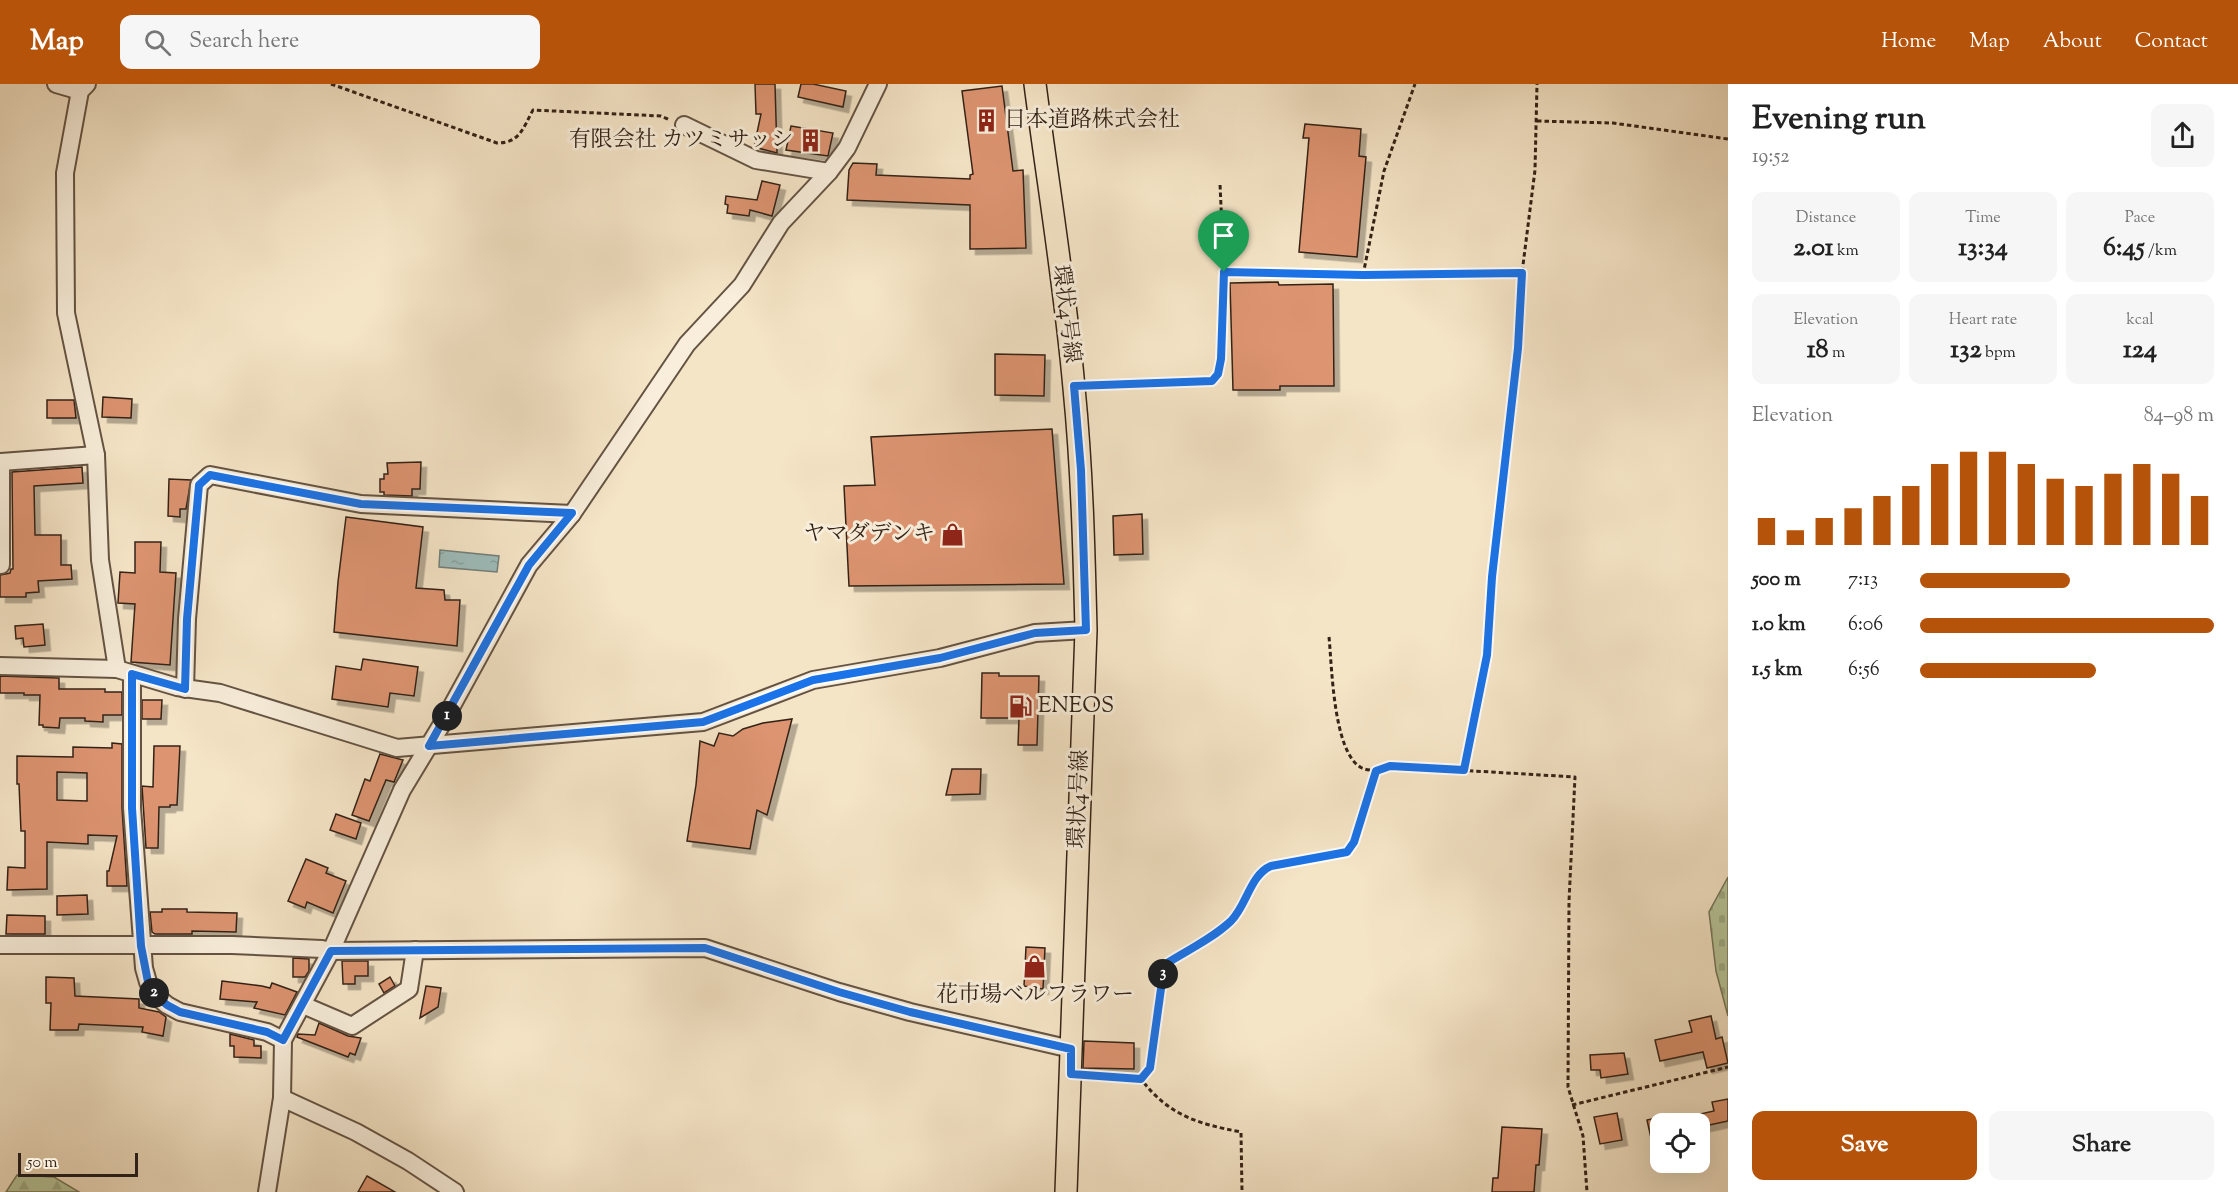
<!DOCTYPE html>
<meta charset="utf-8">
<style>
:root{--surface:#fff;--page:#f6f6f6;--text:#222;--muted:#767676;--accent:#b45309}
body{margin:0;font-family:"Sorts Mill Goudy","Noto Serif JP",serif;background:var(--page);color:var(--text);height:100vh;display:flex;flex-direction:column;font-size:22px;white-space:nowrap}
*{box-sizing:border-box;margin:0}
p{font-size:20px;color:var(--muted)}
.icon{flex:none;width:33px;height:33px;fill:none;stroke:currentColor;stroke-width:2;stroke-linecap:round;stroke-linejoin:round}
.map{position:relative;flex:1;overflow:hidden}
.drawer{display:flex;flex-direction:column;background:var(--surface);width:510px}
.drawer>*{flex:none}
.controls{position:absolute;left:1650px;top:1029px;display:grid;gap:12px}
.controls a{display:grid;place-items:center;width:60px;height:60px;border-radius:12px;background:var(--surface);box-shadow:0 6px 24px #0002;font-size:30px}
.scale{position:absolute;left:18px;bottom:15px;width:120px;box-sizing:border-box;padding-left:6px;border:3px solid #332217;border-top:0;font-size:16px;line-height:21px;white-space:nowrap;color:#332217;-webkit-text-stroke:4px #f8eedb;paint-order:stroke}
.pin{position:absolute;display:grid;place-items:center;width:51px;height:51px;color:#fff;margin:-62px -26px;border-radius:50% 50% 50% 0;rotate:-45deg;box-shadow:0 0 6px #0007}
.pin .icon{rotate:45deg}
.km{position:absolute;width:30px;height:30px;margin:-15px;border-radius:50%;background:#222;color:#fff;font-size:16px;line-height:30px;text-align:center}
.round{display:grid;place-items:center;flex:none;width:63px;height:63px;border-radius:12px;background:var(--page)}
.head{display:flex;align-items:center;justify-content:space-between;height:102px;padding:0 24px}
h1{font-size:33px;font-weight:700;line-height:45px}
.figures{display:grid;grid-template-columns:repeat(3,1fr);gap:9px;height:102px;padding:6px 24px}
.figures div{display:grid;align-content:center;border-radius:12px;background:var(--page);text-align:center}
.figures b{font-size:26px;font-weight:700}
.figures small{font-size:16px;font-weight:400}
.figures p{font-size:16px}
.chart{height:168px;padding:12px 24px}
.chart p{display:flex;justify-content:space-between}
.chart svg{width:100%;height:108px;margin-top:6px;stroke:var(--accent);stroke-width:6}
.button{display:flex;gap:12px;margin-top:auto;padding:12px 24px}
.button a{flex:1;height:69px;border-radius:12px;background:var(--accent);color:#fff;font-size:24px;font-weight:700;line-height:69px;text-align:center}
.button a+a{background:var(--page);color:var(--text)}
ul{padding:0 24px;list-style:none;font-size:20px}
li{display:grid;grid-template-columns:96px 72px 1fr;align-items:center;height:45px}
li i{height:15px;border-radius:8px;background:var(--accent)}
header{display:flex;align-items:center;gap:36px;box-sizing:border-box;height:84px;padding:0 30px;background:var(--accent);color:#fff}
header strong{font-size:28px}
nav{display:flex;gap:33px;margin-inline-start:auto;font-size:21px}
.search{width:420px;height:54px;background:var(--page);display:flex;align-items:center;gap:15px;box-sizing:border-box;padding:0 21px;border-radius:12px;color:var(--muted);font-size:22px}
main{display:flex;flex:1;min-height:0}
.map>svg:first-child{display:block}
</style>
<header>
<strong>Map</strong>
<div class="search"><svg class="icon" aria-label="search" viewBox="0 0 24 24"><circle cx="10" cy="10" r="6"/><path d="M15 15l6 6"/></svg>Search here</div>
<nav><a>Home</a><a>Map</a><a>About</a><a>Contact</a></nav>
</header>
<main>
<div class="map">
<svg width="1728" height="1108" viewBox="0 0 1728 1108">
<defs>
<pattern id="forest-firs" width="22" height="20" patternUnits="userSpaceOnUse" patternTransform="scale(1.5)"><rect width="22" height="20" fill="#b6c69a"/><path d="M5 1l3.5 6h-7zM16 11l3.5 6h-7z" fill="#9daa84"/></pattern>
<pattern id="cemetery-stones" width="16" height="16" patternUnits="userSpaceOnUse" patternTransform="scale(1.5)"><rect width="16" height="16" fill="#b6c69a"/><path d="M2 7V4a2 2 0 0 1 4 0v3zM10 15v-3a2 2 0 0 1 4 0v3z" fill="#9daa84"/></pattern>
<pattern id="water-ripples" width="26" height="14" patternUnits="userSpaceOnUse" patternTransform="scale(1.5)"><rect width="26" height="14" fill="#9dbdbc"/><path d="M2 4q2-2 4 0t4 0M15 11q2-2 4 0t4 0" fill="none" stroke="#88a2a1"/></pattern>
<filter id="shadow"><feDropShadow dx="5.5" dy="5.5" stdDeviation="0" flood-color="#0004"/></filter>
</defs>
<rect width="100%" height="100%" fill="#f5e5c7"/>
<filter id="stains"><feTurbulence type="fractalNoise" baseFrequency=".00333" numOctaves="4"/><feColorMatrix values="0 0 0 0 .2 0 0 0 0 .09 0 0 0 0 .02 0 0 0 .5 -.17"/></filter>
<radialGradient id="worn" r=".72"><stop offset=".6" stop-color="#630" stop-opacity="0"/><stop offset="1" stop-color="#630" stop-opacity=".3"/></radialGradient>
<!-- forest -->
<path fill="url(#forest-firs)" stroke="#747458" stroke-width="1.5" d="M17,1091l37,2 25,15h-73z"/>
<!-- cemetery -->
<path fill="url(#cemetery-stones)" stroke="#747458" stroke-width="1.5" d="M1728,793v139l-12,-45 -7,-59z"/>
<!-- water -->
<path fill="url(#water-ripples)" stroke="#737f7a" stroke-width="1.5" d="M440,466l59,6 -2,16 -58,-5z"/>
<!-- building -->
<g fill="#dd9471" stroke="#332217" stroke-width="1.5" fill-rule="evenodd" filter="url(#shadow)">
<path d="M755,0h20l2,69 -23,-6 7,-33h-5z"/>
<path d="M801,0h12l33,7 -3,16 -45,-10z"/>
<path d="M1002,2l11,85 10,-1 3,78 -56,1v-44l-123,-5 2,-30 4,-7 24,1 -1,11 94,4v-4l3,-1 -11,-83z"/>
<path d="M1305,40l56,5 -2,27 7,1 -9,100 -58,-5 10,-114h-6z"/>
<path d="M791,42l42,7 -5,23 -42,-6z"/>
<path d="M762,97l18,4 -8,31 -22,-6 -1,6 -22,-3 1,-8 -3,-1 1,-8 31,4z"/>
<path d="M1278,198l1,3 54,-1 1,102h-54v4h-47l-3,-107z"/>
<path d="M995,270l50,1 -1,41 -49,-1z"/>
<path d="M103,313l29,2 -1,19 -29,-1z"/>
<path d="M47,316h27l2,18h-29z"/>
<path d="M1052,345l12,155 -215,2 -5,-100 31,-1 -4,-48z"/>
<path d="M421,378l-1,27h-8v7l-28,-1v-3h-4v-13h4v-5h4l-1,-11z"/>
<path d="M82,383l1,16 -49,3 1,49h26v30h10l1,14 -34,2 1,11 -13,1v4h-26v-22l10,-2 1,-4h2l-1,-97z"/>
<path d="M169,395l22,1 -5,29h-6v8l-12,-1z"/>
<path d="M1142,430l1,40 -29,1 -1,-39z"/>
<path d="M346,433l77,10 -7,61 28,2 1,10h15l-3,46 -123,-14 4,-50z"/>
<path d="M135,458h26l-1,30 16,1 -6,92 -39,-3 4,-58 -17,-1 2,-31 15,1z"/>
<path d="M43,540l2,21 -21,2 -1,-9 -7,1 -1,-13z"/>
<path d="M363,575l55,8 -4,29 -24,-3 -2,14 -56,-8 4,-33 25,4z"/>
<path d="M982,589h17v3h40l-2,69h-19l1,-27h-38z"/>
<path d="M0,592l59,2v11h46v3h17v23h-19v7l-18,-1v-3h-25l-1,10 -16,-1v-2h-4l1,-30h-16v-2h-24z"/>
<path d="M142,616h20l-1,19h-19z"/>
<path d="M792,635l-25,96 -10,-5 -7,39 -63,-8 9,-56 4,-44 14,5 5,-13 14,3 10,-7 20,-6z"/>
<path d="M112,659l10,1v64l5,78h-20v-15h2l8,-35 -29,-1v9l-41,-2v47l-40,1 1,-23 17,1v-37h-4l-2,-47h-2v-28l56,1v-10l39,1zM57,688l30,1v28l-30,-1z"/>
<path d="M154,662h26l-3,59h-7v2h-11l-1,41h-12l-4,-62 11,1z"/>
<path d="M380,670l23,6 -9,22 -8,-2 -17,41 -17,-6 13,-36 5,2z"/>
<path d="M952,685h29l-1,25 -34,1z"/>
<path d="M336,730l25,9 -5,16 -26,-9z"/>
<path d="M306,775l22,9 -2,5 20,8 -13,32 -26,-11 -2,6 -17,-7z"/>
<path d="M87,811l1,19 -31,1v-19z"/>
<path d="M162,825h25v3l50,1 -1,19 -44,-1v3h-37l-3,-2 -2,-20h12z"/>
<path d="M7,831l38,1v18h-39z"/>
<path d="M1026,863l19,1 -2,41 -19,-3z"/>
<path d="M293,874l16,1v12l-4,6h-12z"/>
<path d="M342,877h26v15h-13v8h-12z"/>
<path d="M46,893l28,1 1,18 64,3v9l20,4 7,5 -3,19 -21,-4 1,-5 -64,-3 -1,6h-28l1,-27h-5z"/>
<path d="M390,893l5,9 -11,7 -5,-9z"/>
<path d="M222,897l40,5 8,2 2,-5 25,9 -12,23 -31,-7 3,-6 -37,-3z"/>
<path d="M426,902l15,2 -3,19 -18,11z"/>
<path d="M1711,932l5,23 6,-2 6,26 -21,5 -4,-16 -43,9 -5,-21 37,-8 -3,-11z"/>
<path d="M319,939l29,13 13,2 -6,17 -5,-2 -2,4 -51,-20 1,-3 17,1z"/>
<path d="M230,950l24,6v6h7v12l-27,-1v-11h-4z"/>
<path d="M1084,957l50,2v26l-51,-1z"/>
<path d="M1624,969l4,21 -27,4 -1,-8h-9l-1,-15z"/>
<path d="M1728,1015v22l-28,6v-13l14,-3 -2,-9z"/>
<path d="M1617,1029l5,27 -22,4 -6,-27z"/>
<path d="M1660,1033v39h-5l-8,-36z"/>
<path d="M1502,1043l40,2 -3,36h-3l-2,27h-42l1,-14h5z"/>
<path d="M367,1092l28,16h-37z"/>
</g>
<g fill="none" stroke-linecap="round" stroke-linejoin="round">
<defs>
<g id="minor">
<path d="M56,0l24,7"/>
<path d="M87,0l-7,7 -15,82 1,140 30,142 4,105 17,109"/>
<path d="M684,41l72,35 73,12"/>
<path d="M1,481v-103l95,-7"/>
<path d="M0,582l117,3 60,18 43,6 177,55 306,-26 110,-42 127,-22 95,-25 51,-3"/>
<path d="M132,590v134l12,160 4,14 7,13 12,10 13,7 87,20 16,8"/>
<path d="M185,605l2,-70 12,-134 11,-10 151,29 211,10"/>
<path d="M0,861h232l90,4 9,2 374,-3 134,44 71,20 161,37"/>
<path d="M303,921l49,21 57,-37 6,-39"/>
<path d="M282,1014l74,34 52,29 47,31"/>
<path d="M267,1108l15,-94 1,-58 48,-89 71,-161 40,-66 87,-159 43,-51 115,-170 55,-59 39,-62 48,-51 18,-24 31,-64"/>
</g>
<path id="major" d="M1035,0c13,101 30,202 39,304 8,80 10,161 12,242l-20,562"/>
</defs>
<!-- minor casing -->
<use href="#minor" stroke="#645343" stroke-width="20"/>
<!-- major casing -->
<use href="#major" stroke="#332217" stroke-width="24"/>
<!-- path -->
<g stroke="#332217" stroke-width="3" stroke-dasharray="4.5 3" stroke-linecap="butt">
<path d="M331,0l166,59c23,0 26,-15 36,-33l128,6 9,4"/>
<path d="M1537,37l76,2 115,16"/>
<path d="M1224,188l139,3 159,-2"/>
<path d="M1363,191l21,-104 31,-87"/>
<path d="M1091,301l121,-4 6,-7 6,-102 -4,-88"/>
<path d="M1329,553c3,29 4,117 33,131 4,2 10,2 14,3"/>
<path d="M1464,686l23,-115 5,-78 26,-229 4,-75 13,-103 2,-86"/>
<path d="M1086,991l55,4c28,37 58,45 100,53l1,60"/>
<path d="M1141,995l9,-11 14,-101 5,-5c21,-13 44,-24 62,-41 16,-16 19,-46 40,-56l76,-13 7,-10 22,-71 14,-5 185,11 -6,124 -1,186 15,49 4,56"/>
<path d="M1572,1021l156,-38"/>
</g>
<!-- minor -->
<use href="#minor" stroke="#f8eedb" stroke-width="16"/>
<!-- major -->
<use href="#major" stroke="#f5e5c7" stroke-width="21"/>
</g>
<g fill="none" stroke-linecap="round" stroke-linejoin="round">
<defs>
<path id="route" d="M1224,188l139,3 159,-2 -4,75 -26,229 -5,78 -23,115 -74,-4 -14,5 -22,71 -7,10 -76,14c-21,9 -24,39 -40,55 -18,17 -41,28 -62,41l-5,5 -14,101 -9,11 -70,-5v-25l-161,-37 -71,-20 -134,-44 -374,3 -48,89 -16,-8 -87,-20 -13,-7 -12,-10 -7,-13 -7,-36 -9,-138v-134l53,15 2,-70 12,-134 11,-10 151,29 211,9 -43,52 -100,181 274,-24 110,-42 127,-22 95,-25 51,-3 -5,-160 -7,-84 138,-5 6,-7 3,-15z"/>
</defs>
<!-- route casing -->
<use href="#route" stroke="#fff" stroke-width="12"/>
<!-- route -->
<use href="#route" stroke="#1a73e8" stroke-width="8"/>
</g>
<!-- icons -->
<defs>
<symbol id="building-bare" viewBox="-9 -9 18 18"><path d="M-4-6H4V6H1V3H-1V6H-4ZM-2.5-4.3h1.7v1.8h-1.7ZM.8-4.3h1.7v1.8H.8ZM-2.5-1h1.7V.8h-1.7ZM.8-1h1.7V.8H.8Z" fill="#8f2418" stroke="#f8eedb" stroke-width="2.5" paint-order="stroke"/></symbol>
<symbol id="shop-bare" viewBox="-9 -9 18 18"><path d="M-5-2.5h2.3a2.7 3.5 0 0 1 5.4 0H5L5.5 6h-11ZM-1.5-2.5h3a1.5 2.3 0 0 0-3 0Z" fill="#8f2418" stroke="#f8eedb" stroke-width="2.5" paint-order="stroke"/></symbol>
<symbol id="fuel-bare" viewBox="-9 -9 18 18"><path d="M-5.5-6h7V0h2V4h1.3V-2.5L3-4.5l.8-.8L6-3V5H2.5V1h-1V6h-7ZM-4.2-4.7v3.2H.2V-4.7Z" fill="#8f2418" stroke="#f8eedb" stroke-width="2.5" paint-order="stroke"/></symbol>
</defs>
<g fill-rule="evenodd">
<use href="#building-bare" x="970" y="20" width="33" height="33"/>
<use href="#building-bare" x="794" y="40" width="33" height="33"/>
<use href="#shop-bare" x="936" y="434" width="33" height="33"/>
<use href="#fuel-bare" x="1004" y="606" width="33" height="33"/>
<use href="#shop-bare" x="1018" y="866" width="33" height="33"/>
</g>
<g text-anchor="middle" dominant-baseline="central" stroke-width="6" stroke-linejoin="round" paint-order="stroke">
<!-- poi labels -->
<g font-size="22" fill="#332217" stroke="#f8eedb" text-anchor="start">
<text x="1004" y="37">日本道路株式会社</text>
<text x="793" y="57" text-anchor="end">有限会社 カツミサッシ</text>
<text x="935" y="451" text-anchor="end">ヤマダデンキ</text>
<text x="1038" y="623">ENEOS</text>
<text x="1035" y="912" text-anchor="middle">花市場ベルフラワー</text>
</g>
<!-- street labels -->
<g font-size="22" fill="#332217" stroke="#f8eedb">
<text transform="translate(1065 230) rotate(83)">環状4号線</text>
<text transform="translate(1080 715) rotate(-88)">環状4号線</text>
</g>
</g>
<rect width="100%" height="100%" filter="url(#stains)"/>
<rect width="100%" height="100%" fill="url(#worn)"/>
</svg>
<div class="controls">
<a><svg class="icon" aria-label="locate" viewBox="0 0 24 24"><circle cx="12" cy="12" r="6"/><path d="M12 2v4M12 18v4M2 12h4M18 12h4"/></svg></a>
</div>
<div class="scale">50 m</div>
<div class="pin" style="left:1224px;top:188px;background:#1e9e55"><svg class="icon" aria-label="arrive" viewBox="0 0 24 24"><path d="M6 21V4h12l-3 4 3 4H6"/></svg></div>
<b class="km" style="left:447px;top:632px">1</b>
<b class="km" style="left:154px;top:909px">2</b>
<b class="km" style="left:1163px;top:890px">3</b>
</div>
<section class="drawer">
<div class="head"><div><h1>Evening run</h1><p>19:52</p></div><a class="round"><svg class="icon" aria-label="share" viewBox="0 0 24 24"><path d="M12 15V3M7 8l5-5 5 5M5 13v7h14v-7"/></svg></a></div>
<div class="figures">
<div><p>Distance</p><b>2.01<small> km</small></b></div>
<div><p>Time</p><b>13:34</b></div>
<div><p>Pace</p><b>6:45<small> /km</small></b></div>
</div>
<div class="figures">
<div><p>Elevation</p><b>18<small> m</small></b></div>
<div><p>Heart rate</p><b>132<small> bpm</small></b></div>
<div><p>kcal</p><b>124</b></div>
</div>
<div class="chart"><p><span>Elevation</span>84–98 m</p>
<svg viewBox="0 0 160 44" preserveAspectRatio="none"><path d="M5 44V33M15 44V38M25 44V33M35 44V29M45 44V24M55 44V20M65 44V11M75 44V6M85 44V6M95 44V11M105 44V17M115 44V20M125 44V15M135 44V11M145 44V15M155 44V24"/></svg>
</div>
<ul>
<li><b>500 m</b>7:13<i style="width:51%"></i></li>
<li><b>1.0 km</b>6:06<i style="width:100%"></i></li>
<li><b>1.5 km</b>6:56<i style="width:60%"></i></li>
</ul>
<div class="button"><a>Save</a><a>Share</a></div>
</section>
</main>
